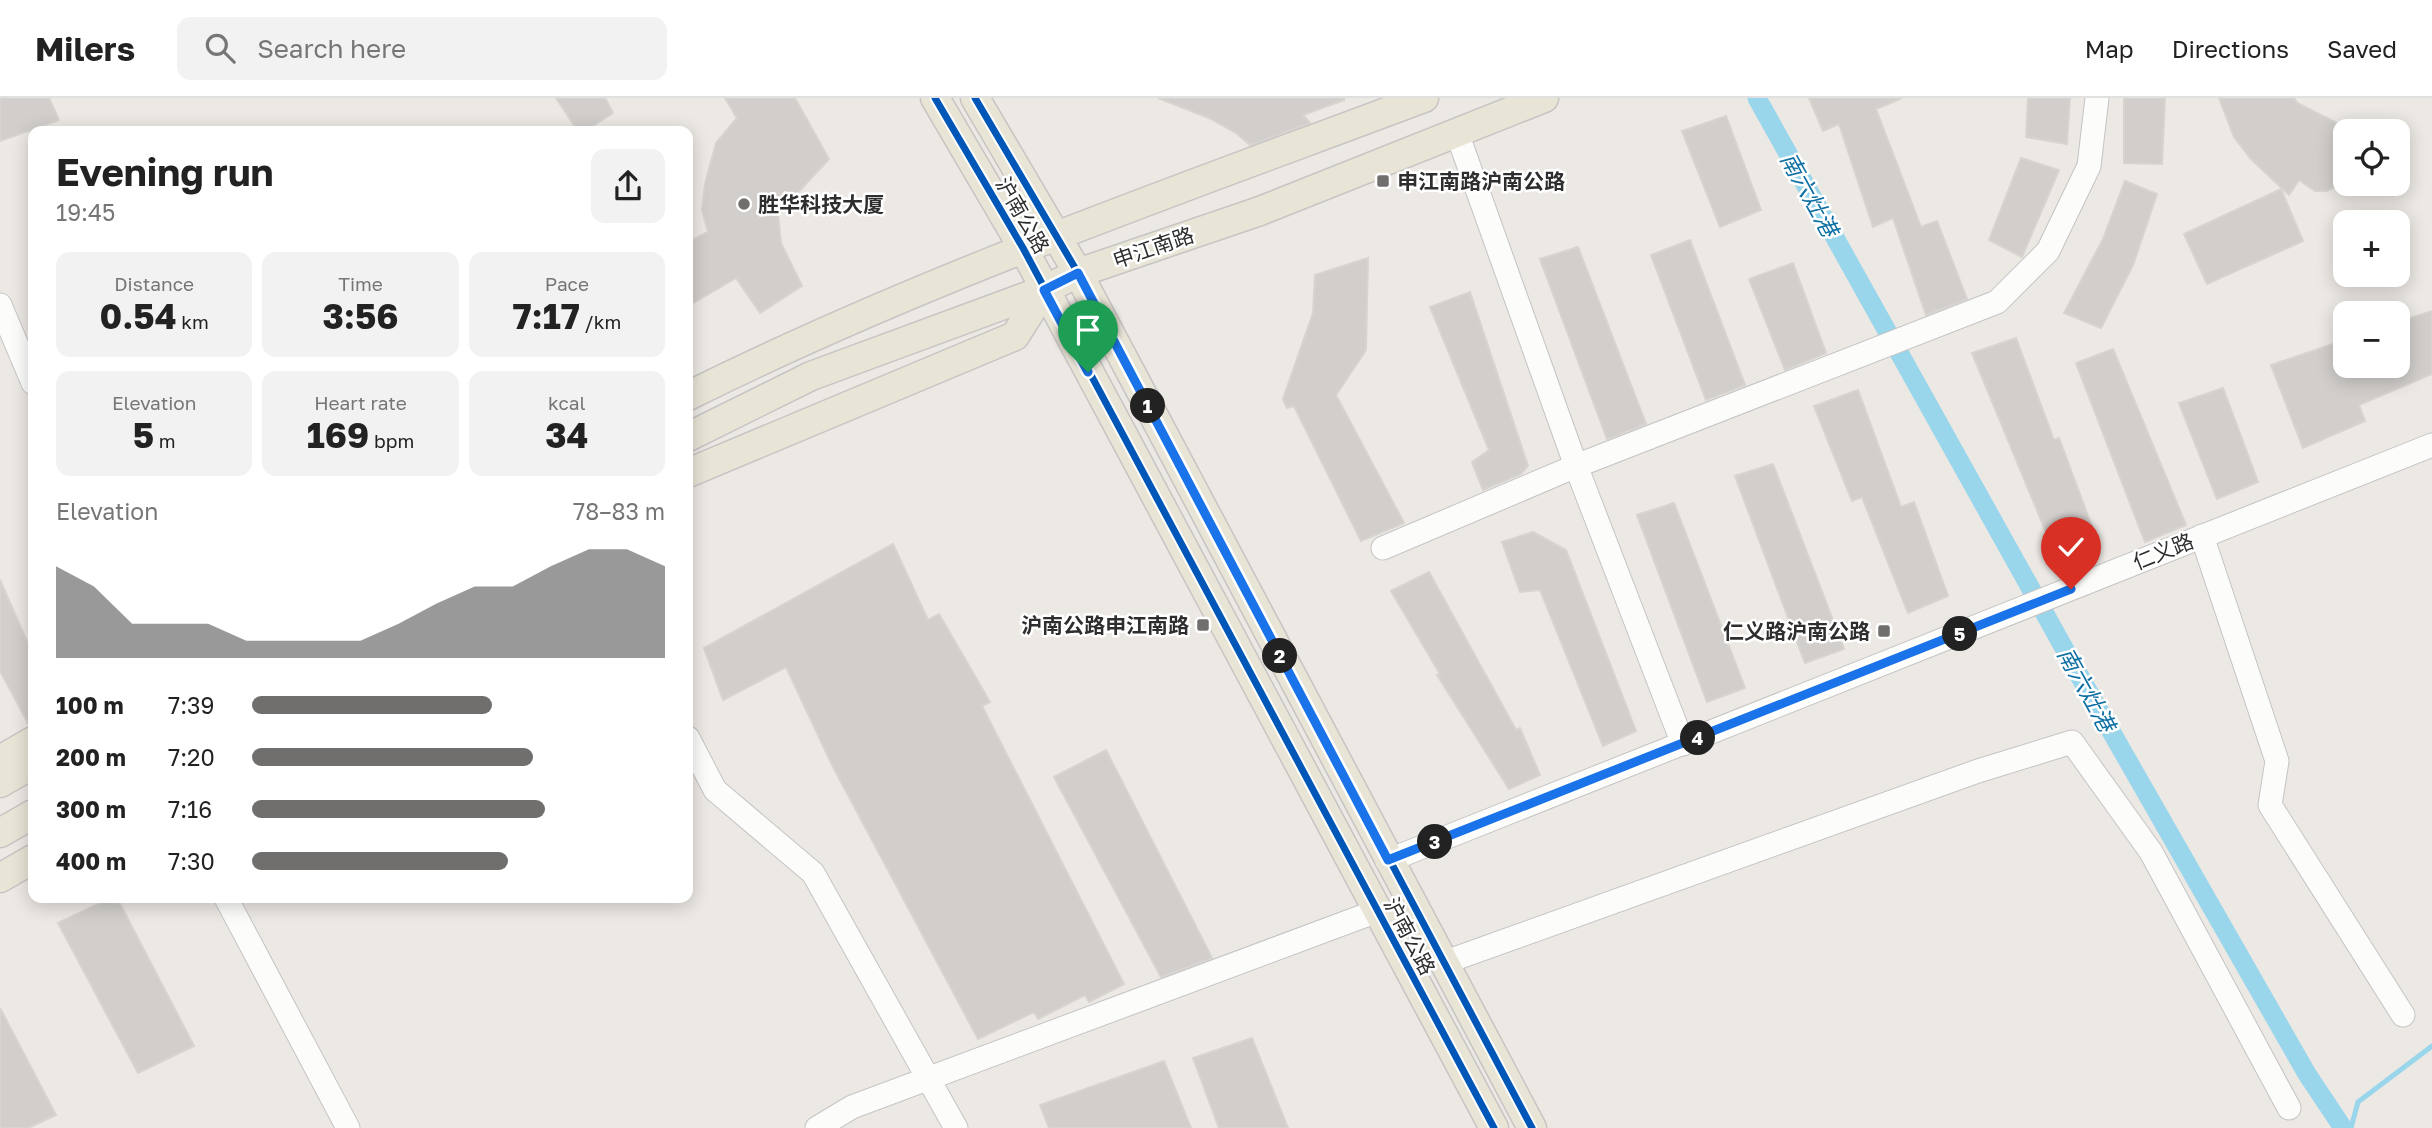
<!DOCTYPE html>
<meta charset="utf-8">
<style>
:root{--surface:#fff;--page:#f2f2f2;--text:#222;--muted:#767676;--line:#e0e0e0;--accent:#706f6e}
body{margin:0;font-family:"Golos Text","Noto Sans SC",sans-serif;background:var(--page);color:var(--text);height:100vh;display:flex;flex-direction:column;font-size:26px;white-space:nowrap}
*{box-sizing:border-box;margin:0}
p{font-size:23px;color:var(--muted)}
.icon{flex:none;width:38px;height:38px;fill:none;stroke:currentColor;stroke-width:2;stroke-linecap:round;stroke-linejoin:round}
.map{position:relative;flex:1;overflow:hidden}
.side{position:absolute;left:28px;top:28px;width:665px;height:777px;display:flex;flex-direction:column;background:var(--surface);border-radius:14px;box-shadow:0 4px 18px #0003}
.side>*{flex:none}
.controls{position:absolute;left:2333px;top:21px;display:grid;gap:14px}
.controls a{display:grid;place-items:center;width:77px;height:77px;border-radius:14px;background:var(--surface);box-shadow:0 4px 18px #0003;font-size:35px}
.pin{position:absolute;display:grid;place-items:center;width:60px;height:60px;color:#fff;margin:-72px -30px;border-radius:50% 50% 50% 0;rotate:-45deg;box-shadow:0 0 7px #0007}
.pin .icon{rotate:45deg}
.km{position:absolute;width:35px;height:35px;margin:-18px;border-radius:50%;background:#222;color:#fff;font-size:19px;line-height:35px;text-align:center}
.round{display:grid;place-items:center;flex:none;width:74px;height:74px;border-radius:14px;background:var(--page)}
.headline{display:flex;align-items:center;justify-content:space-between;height:119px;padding:0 28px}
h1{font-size:38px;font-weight:700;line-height:52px}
.stats{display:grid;grid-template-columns:repeat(3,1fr);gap:10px;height:119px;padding:7px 28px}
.stats div{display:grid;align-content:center;border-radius:14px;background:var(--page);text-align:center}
.stats b{font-size:35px;font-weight:700}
.stats small{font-size:19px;font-weight:400}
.stats p{font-size:19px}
.chart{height:196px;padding:14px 28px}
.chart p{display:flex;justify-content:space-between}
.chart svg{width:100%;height:126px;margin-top:7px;fill:var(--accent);opacity:.7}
ul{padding:0 28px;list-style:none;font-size:23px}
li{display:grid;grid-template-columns:112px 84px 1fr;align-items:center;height:52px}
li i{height:18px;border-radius:9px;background:var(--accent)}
header{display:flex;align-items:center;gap:42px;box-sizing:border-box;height:98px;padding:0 35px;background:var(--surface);border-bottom:2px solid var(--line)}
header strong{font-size:33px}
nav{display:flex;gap:38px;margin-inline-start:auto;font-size:24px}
.search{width:490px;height:63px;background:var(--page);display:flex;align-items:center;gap:18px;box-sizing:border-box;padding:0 24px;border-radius:14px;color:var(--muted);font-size:26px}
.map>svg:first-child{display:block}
</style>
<header>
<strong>Milers</strong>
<div class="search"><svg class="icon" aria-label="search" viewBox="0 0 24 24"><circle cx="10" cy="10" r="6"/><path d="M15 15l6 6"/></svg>Search here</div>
<nav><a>Map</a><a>Directions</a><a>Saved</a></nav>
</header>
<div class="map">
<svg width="2432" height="1030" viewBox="0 0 2432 1030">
<rect width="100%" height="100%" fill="#ece8e4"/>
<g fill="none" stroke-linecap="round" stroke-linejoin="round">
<!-- stream -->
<path stroke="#99d6ec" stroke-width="5" d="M2351,1030l7,-26 74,-56"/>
<!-- canal -->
<path stroke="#99d6ec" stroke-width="19" d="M1757,0l327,586 223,390 36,54"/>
</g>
<!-- building -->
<g fill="#d1cecb" stroke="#d7d4d0" stroke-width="2">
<path d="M0,0h49l10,22 -59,21z"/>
<path d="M556,0h49l8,15 -28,18h-7z"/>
<path d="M725,0h70l34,61 -51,55 3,29 21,43 -42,27 -24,-35 -48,28v-64l20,-10 -6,-22 3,-26 11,-41 21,-25z"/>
<path d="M1158,0h186v2l-41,15 7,8 -60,22 -14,-12 -27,-15z"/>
<path d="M1809,0h93l-26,11 45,118 16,-6 30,78 -41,16 -33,-97 -20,9 -34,-103 -16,7z"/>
<path d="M2028,0h42l-3,46 -41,-7z"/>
<path d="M2124,0h41l-3,66 -38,-1z"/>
<path d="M2219,0h75l3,5 48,24v55l-18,9h-12l-16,-11 -10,15 -38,-36 -17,-22z"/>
<path d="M1726,18l35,94 -41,17 -38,-96z"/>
<path d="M2021,60l38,12 -37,87 -33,-17z"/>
<path d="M2125,83l32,13 -24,71 -32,63 -37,-15 39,-74z"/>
<path d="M2281,91l22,52 -96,43 -23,-50z"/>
<path d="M1690,142l55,145 -39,15 -55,-145z"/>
<path d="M1578,149l68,177 -39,15 -67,-180z"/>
<path d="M1368,160l-2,92 -30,45 68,128 -43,18 -67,-135 -7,2 -4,-9 30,-86 2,-38z"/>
<path d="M1793,165l33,90 -41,17 -36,-91z"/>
<path d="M1470,194l58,174 -7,8 -38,16 -11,-28 17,-12 -59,-143z"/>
<path d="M2432,213v63l-73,31 6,16 -62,27 -32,-83 74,-25v26h53v-44z"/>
<path d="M2016,240l38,102 5,-2 35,94 -41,17 -81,-196z"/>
<path d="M2113,251l73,176 -41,17 -69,-179z"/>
<path d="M2223,290l35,94 -41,17 -38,-96z"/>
<path d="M1858,292l43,117 13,-5 34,94 -40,17 -46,-116 -10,4 -38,-95z"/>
<path d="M1773,366l71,185 -39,14 -70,-187z"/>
<path d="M1674,405l71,185 -38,14 -70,-187z"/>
<path d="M1533,434l33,18 70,181 -33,15 -63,-156 -20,2 -18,-50z"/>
<path d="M893,446l35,76 11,-6 51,88 -8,4 142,278 -35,18 -4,-7 -47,24 -4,-7 -56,27 -146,-274 -46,-98 -63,33 -19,-52z"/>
<path d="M1429,474l87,158 4,-2 20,47 -31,14 -72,-114 3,-1 -49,-83z"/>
<path d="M0,482l29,66 4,-2v80l-4,1 -29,-54z"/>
<path d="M1106,652l106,208 -51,19 -107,-200z"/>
<path d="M111,800h6l77,148 -56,27 -80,-150z"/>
<path d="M0,910l56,107 -28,13h-28z"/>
<path d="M1252,940l36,90h-69l-26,-70z"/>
<path d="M1164,963l27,67h-142l-9,-23z"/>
</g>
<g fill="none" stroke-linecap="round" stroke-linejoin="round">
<defs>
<g id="minor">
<path d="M1457,35l119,333 107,278"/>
<path d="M0,207l33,78"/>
<path d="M2202,438l75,225 -7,44 133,210"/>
<path d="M1383,450l193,-82 421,-164 51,-51 41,-85 8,-68"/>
<path d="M688,640l27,52 98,83 143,255"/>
<path d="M1387,763l1045,-416"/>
<path d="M226,800l122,230"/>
<path d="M1443,865l535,-192 94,-29 79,110 138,256"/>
<path d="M817,1030l35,-21 525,-196"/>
</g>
<g id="major">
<path d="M935,0l88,150 471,880"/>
<path d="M975,0l103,175 454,855"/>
<path d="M688,298c237,-118 488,-205 736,-298"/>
<path d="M688,339l123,-61 233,-86 34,-17 182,-62 284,-113"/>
<path d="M688,375l327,-137 29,-46"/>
<path d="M0,662l33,-19"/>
<path d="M0,685l33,-19"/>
<path d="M0,735l33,-19"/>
<path d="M0,780l33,-19"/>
</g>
</defs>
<!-- minor casing -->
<use href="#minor" stroke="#c5c4c5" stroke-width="25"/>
<!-- major casing -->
<use href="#major" stroke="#c6c5c4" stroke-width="31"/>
<!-- minor -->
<use href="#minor" stroke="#fcfcfb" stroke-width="23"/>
<!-- major -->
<use href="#major" stroke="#e8e4d6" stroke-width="28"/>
<defs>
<g id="cycleway">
<path d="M935,0l88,150 471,880"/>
<path d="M975,0l103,175 454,855"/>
</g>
</defs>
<!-- cycleway casing -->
<use href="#cycleway" stroke="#fff" stroke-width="11"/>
<!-- cycleway -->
<use href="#cycleway" stroke="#0057b8" stroke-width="7"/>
</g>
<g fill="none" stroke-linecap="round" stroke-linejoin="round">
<defs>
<path id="route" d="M1088,274l-44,-82 34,-17 310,587 683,-271"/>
</defs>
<!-- route casing -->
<use href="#route" stroke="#fff" stroke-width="14"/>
<!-- route -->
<use href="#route" stroke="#1a73e8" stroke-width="9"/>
</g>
<!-- markers -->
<g fill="#706f6e" stroke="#fff" stroke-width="2.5">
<rect x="1376" y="76" width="14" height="14" rx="3.5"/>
<circle cx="744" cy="106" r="7"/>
<rect x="1196" y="520" width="14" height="14" rx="3.5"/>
<rect x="1877" y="526" width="14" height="14" rx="3.5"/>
</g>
<g text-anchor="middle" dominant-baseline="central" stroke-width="5" stroke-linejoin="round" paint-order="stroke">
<!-- poi labels -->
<g font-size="21" font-weight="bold" fill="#2e2e2e" stroke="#fff" text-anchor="start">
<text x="1397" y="83">申江南路沪南公路</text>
<text x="758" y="106">胜华科技大厦</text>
<text x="1189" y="527" text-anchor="end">沪南公路申江南路</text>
<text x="1870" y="533" text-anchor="end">仁义路沪南公路</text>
</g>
<!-- street labels -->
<g font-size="21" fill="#2e2e2e" stroke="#fff">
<text transform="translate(1023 117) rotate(60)">沪南公路</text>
<text transform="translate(1153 149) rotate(-19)">申江南路</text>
<text transform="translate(2163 453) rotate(-22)">仁义路</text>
<text transform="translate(1410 838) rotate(62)">沪南公路</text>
</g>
<!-- water labels -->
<g font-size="23" font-style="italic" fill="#0d6fa3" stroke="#fff">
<text transform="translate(1810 96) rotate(61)">南六灶港</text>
<text transform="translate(2087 591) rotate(61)">南六灶港</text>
</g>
</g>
</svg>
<div class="controls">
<a><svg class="icon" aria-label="locate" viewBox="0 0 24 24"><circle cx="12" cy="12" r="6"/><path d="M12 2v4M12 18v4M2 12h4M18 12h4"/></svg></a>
<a>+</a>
<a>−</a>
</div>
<div class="pin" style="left:1088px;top:274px;background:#1e9e55"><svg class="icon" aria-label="arrive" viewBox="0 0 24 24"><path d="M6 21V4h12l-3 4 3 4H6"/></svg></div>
<div class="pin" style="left:2071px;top:491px;background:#d93025"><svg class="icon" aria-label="check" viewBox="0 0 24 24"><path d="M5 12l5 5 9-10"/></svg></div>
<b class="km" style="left:1148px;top:308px">1</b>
<b class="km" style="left:1280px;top:558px">2</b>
<b class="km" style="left:1435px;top:744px">3</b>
<b class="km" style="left:1698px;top:640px">4</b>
<b class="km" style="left:1960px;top:536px">5</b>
<section class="side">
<div class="headline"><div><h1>Evening run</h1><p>19:45</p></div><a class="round"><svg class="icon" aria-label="share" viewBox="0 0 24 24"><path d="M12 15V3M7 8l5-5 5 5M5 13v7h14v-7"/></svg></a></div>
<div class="stats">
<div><p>Distance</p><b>0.54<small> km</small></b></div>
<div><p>Time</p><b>3:56</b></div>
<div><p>Pace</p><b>7:17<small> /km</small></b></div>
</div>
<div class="stats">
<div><p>Elevation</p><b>5<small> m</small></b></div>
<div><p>Heart rate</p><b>169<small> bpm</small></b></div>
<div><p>kcal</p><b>34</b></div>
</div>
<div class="chart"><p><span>Elevation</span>78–83 m</p>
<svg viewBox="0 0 160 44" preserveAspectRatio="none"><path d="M0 44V12L10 19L20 32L30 32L40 32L50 38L60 38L70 38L80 38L90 32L100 25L110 19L120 19L130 12L140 6L150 6L160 12V44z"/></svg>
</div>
<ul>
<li><b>100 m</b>7:39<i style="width:58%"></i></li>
<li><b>200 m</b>7:20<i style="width:68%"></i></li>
<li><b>300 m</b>7:16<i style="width:71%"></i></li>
<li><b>400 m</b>7:30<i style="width:62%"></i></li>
</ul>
</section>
</div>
